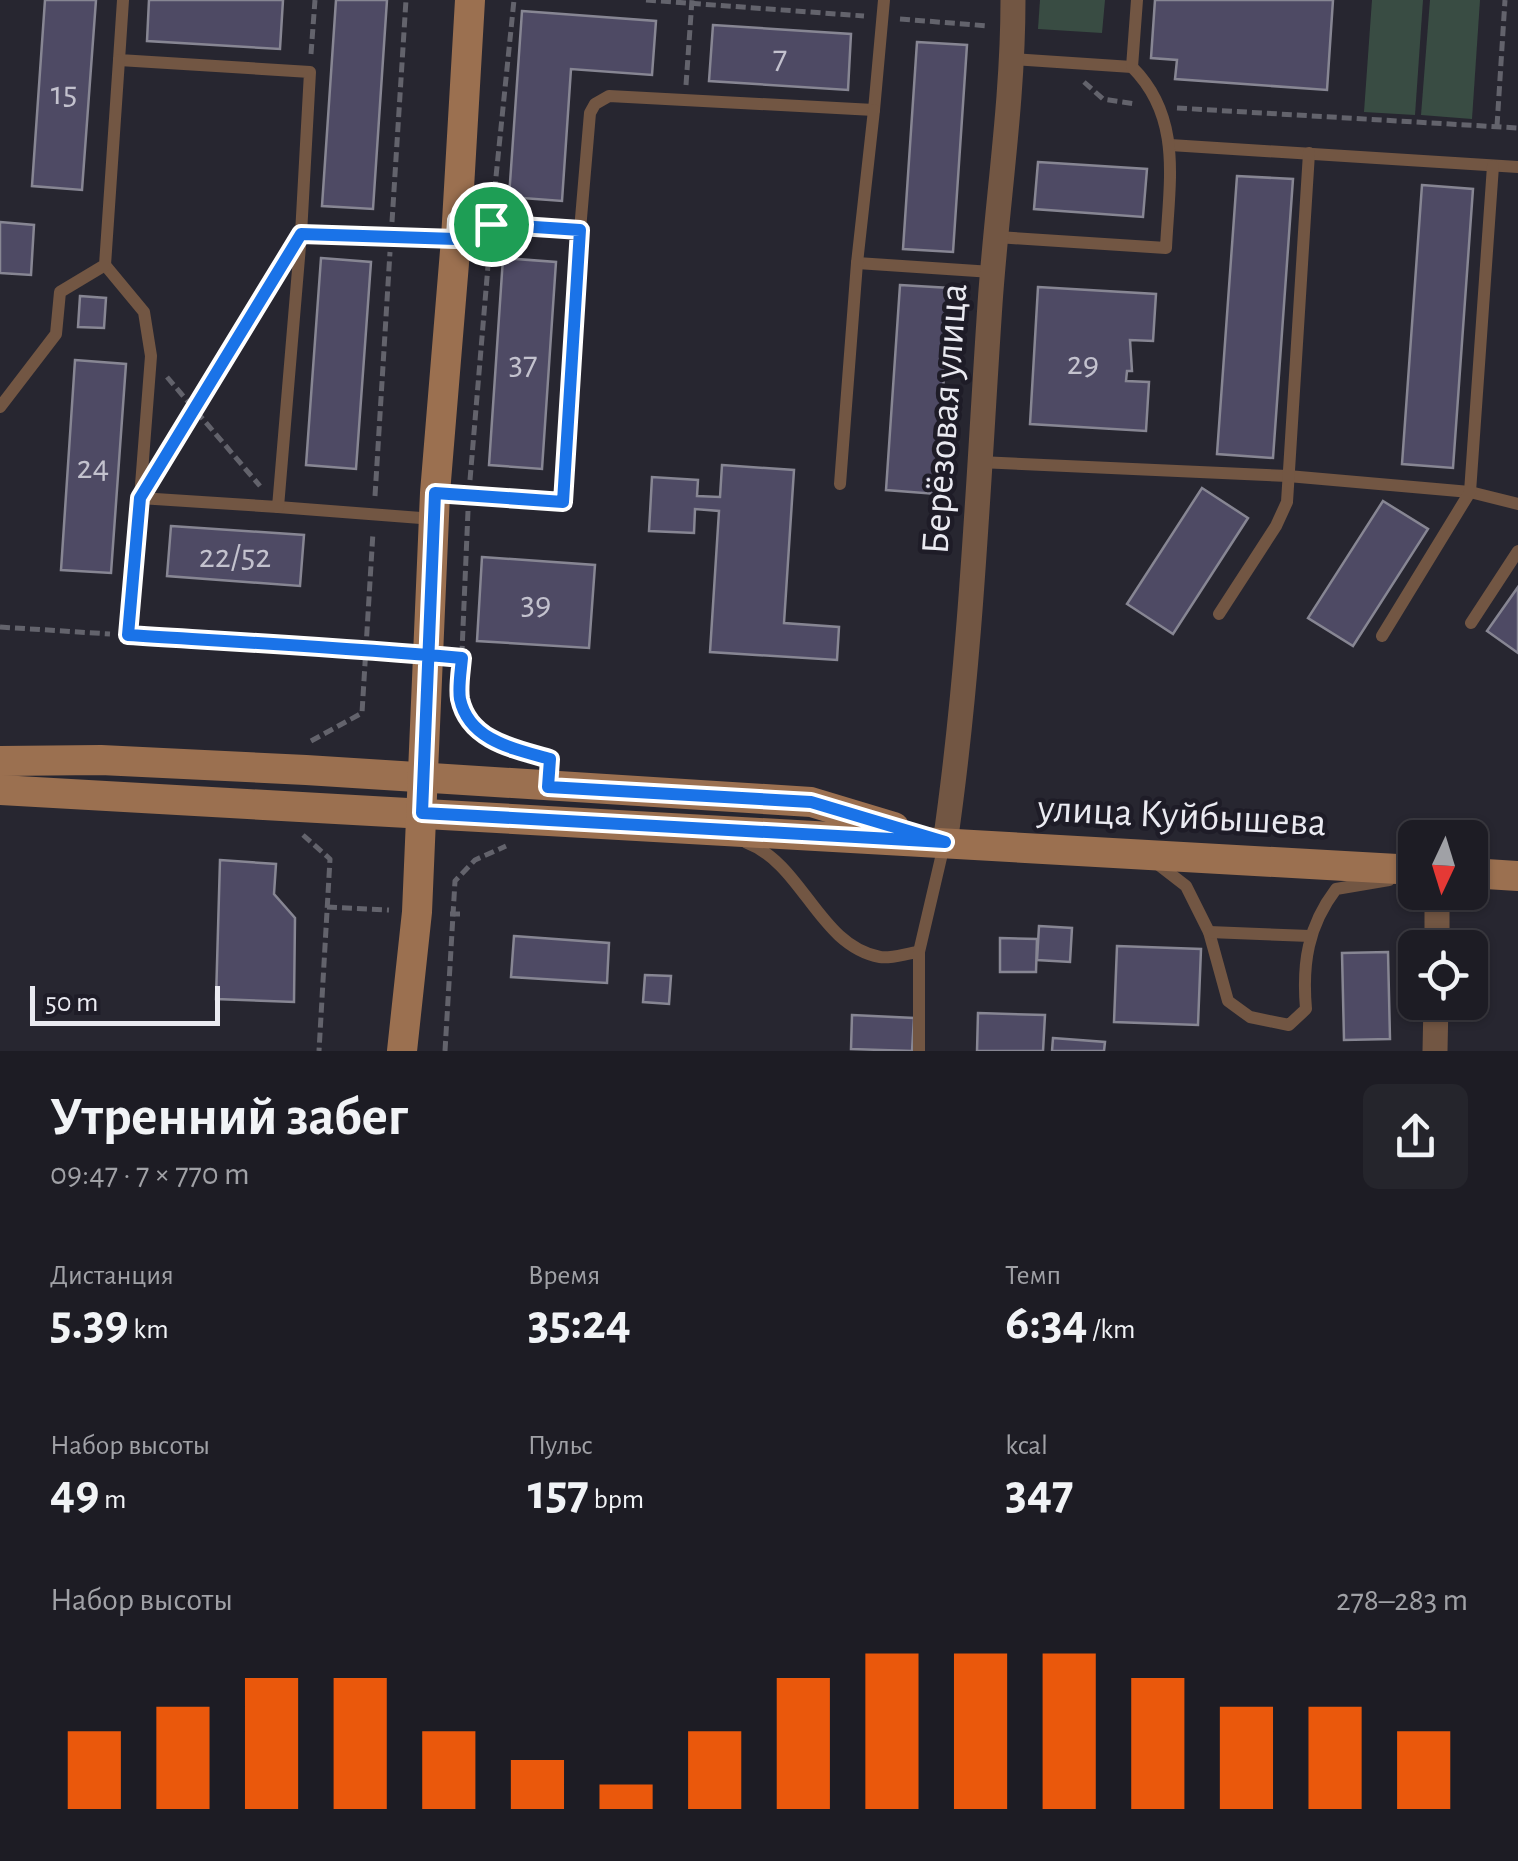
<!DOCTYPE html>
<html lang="ru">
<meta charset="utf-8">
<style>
:root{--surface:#1d1c24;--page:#25252c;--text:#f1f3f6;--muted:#a0a1a6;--line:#3b3a41;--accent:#ea580c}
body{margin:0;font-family:"Alegreya Sans",sans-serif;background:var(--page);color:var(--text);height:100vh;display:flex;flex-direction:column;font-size:38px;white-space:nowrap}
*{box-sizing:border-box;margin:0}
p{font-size:32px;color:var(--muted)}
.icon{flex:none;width:55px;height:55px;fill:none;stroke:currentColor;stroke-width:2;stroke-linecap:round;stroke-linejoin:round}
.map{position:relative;height:1051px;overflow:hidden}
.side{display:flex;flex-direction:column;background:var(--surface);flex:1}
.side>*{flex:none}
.needle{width:65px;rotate:184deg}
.tools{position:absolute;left:1398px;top:820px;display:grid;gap:20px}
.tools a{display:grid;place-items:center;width:90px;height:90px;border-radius:15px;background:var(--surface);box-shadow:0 2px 8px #0004,0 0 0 2px var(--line);font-size:50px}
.scale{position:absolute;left:30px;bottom:25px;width:190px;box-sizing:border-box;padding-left:10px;border:5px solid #eaeaf1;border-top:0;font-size:28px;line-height:35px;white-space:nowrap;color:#eaeaf1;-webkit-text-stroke:8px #1e1c27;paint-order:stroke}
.pin{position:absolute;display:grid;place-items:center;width:85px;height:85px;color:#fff;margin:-42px;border:5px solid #fff;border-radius:50%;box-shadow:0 2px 10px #0007}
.round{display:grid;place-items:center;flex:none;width:105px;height:105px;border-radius:15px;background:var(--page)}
.summary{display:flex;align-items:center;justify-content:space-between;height:170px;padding:0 50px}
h1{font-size:55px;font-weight:600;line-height:75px}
.figures{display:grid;grid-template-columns:repeat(3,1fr);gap:15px;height:170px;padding:10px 50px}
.figures div{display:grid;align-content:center}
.figures b{font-size:50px;font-weight:600}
.figures small{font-size:28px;font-weight:400}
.figures p{font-size:28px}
.chart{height:280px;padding:20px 50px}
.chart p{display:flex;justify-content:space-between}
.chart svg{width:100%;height:180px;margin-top:10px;stroke:var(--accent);stroke-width:6}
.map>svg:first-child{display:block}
</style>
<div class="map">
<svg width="1518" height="1051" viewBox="0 0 1518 1051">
<rect width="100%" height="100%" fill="#272630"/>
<!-- green -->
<g fill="#394c43">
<path d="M1040,0h65l-3,33 -64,-4z"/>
<path d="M1372,0h51l-8,115 -51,-3z"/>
<path d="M1430,0h50l-8,119 -51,-4z"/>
</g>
<!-- building -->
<g fill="#4e4a64" stroke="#878693" stroke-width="2.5">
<path d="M45,0h51l-14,190 -50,-4z"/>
<path d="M149,0h134l-3,49 -133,-8z"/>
<path d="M336,0h51l-14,209 -51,-3z"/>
<path d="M1155,0h178l-6,90 -152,-11 2,-19 -26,-2z"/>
<path d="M522,11l134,10 -4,54 -81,-6 -9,132 -53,-4z"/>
<path d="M713,25l138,9 -3,56 -139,-9z"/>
<path d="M917,42l50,3 -14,207 -50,-3z"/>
<path d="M1038,162l109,7 -4,48 -109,-8z"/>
<path d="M1237,176l56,3 -20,279 -56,-4z"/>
<path d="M1422,185l51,4 -20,279 -51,-4z"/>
<path d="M0,222l34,3 -3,50 -31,-2z"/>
<path d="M321,258l50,4 -15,207 -50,-4z"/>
<path d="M503,258l53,4 -14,207 -53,-4z"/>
<path d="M900,285l50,3 -14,206 -50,-4z"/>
<path d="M1038,287l118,7 -3,47 -23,-1 2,31h-5l-1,10 23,1 -3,49 -116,-7z"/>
<path d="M80,296l26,2 -2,30 -26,-1z"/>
<path d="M75,360l51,4 -15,209 -50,-3z"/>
<path d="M722,465l72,5 -10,153 55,4 -2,33 -127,-8 9,-141 -24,-2 -1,24 -45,-2 3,-54 46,3 -1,16 23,1z"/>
<path d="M1202,488l46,30 -75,116 -46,-30z"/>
<path d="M1383,501l45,28 -75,117 -45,-28z"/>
<path d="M171,526l133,9 -4,51 -133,-10z"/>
<path d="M482,557l113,8 -6,83 -112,-7z"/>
<path d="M1518,587v66l-31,-22z"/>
<path d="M220,860l56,4 -2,30 21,24 -1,84 -78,-3z"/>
<path d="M1039,926l33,2 -2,34 -33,-2z"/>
<path d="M514,936l95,7 -2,40 -96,-6z"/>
<path d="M1000,938l37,1 -1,33h-36z"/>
<path d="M1117,946l84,3 -3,76 -84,-3z"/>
<path d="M1388,952l2,87 -46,1 -2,-87z"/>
<path d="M645,975l26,1 -2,28 -26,-2z"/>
<path d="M978,1013l67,2 -2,36h-66z"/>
<path d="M852,1015l62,3 -2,33 -61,-2z"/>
<path d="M1053,1038l52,4 -1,9h-52z"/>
</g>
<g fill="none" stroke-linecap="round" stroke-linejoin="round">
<!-- path -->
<g stroke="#63636c" stroke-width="5" stroke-dasharray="10 5" stroke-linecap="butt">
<path d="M646,0l218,16"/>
<path d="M900,19l89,7"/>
<path d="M311,54l4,-54"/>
<path d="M1084,82l19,17 33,5"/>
<path d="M686,85l6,-85"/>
<path d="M1177,108l341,20"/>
<path d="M1497,126l8,-126"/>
<path d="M493,206l21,-206"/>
<path d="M392,222l14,-222"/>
<path d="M167,377l93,109"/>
<path d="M162,462l117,-191"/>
<path d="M470,480l20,-238"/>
<path d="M375,496l15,-244"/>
<path d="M468,511l-8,187c18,40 35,46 76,57"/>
<path d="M0,627l110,7"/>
<path d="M146,636l258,17"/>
<path d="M311,741l51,-28 11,-181"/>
<path d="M303,835l27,24 -11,192"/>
<path d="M327,907l62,3"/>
<path d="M450,914h14"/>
<path d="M445,1051l10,-170 20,-21 31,-14"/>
</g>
<!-- lane -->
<g stroke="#725643" stroke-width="12">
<path d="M123,0l-4,60 191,12 -9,162 155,5"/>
<path d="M1013,59l119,8"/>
<path d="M1170,145l348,22"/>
<path d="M457,220l123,10 10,-117 5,-9 14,-8 265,14 10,-110"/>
<path d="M997,237l169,11c3,-66 17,-130 -34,-181l5,-67"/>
<path d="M857,263l135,9"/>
<path d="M105,265l39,47 7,44 -11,142"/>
<path d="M0,407l56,-73 4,-42 45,-27 14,-205"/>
<path d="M979,462l309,14 182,16 48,12"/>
<path d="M840,484l17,-221 17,-153"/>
<path d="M435,493l128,10 17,-273"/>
<path d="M278,507l156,12"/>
<path d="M1219,614l57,-88 11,-24 22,-349"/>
<path d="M1471,623l47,-72"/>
<path d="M128,635l12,-137 138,9 23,-273"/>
<path d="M1382,636l88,-144 23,-326"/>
<path d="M747,843c56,21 72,103 133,114 11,2 27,-4 39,-5"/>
<path d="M1155,862l31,24 23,46 19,69 22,16 39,8 17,-16c-4,-46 2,-83 30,-120l53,-9"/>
<path d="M1209,932l101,4"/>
<path d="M919,1051v-99l25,-107"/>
</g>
<!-- street -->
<g stroke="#725643" stroke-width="25">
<path d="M945,843c26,-179 33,-360 45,-539 7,-102 23,-202 23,-304"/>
<path d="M1437,948v-56"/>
<path d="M1435,1051l1,-49"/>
</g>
<!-- secondary -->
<g stroke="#9b7050" stroke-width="30">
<path d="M0,761l101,-1 205,10 505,32 83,25"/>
<path d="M0,790l1415,80"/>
<path d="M1470,873l48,3"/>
<path d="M402,1051l15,-139 18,-419 21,-254 14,-239"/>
</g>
</g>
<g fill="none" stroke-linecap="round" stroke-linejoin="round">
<defs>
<path id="route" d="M491,224l-34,-4 -1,19 -155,-5 -161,264 -12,137c112,7 223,13 334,23 -1,12 -4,29 -2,41 9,42 55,50 90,60l-2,28 263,15 134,40 -523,-29 13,-320 128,9 17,-272 -89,-6"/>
</defs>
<!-- route casing -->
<use href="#route" stroke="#fff" stroke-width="20"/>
<!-- route -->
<use href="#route" stroke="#1a73e8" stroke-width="12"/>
</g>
<g text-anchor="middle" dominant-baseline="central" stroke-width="9" stroke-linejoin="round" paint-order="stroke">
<!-- number labels -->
<g font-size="35" fill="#c3c2ce">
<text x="780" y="57">7</text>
<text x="64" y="93">15</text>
<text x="523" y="363">37</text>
<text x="1083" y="363">29</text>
<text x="93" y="467">24</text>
<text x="235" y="556">22/52</text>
<text x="536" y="603">39</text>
</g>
<!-- street labels -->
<g font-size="40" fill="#eaeaf1" stroke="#1e1c27">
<text transform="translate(945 419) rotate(-86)">Берёзовая улица</text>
<text transform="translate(1182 816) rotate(3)">улица Куйбышева</text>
</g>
</g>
</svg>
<div class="tools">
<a><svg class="needle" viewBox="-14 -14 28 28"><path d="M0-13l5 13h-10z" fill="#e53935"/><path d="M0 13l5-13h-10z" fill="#a0a1a6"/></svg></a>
<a><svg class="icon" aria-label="locate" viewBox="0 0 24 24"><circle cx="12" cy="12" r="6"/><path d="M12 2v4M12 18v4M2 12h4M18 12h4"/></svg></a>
</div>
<div class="scale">50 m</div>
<div class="pin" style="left:491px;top:224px;background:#1e9e55"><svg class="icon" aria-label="arrive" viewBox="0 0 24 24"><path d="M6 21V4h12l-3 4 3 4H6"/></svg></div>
</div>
<section class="side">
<div class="summary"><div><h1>Утренний забег</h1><p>09:47 · 7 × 770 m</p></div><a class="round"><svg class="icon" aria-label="share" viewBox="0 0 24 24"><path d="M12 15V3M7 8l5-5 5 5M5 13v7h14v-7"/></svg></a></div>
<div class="figures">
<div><p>Дистанция</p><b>5.39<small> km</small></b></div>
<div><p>Время</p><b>35:24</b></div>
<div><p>Темп</p><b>6:34<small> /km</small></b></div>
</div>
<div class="figures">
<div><p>Набор высоты</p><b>49<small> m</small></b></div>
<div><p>Пульс</p><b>157<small> bpm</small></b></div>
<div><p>kcal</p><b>347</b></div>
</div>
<div class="chart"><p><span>Набор высоты</span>278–283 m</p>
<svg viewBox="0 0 160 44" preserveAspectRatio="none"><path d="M5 44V25M15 44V19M25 44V12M35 44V12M45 44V25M55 44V32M65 44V38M75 44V25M85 44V12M95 44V6M105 44V6M115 44V6M125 44V12M135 44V19M145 44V19M155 44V25"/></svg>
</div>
</section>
